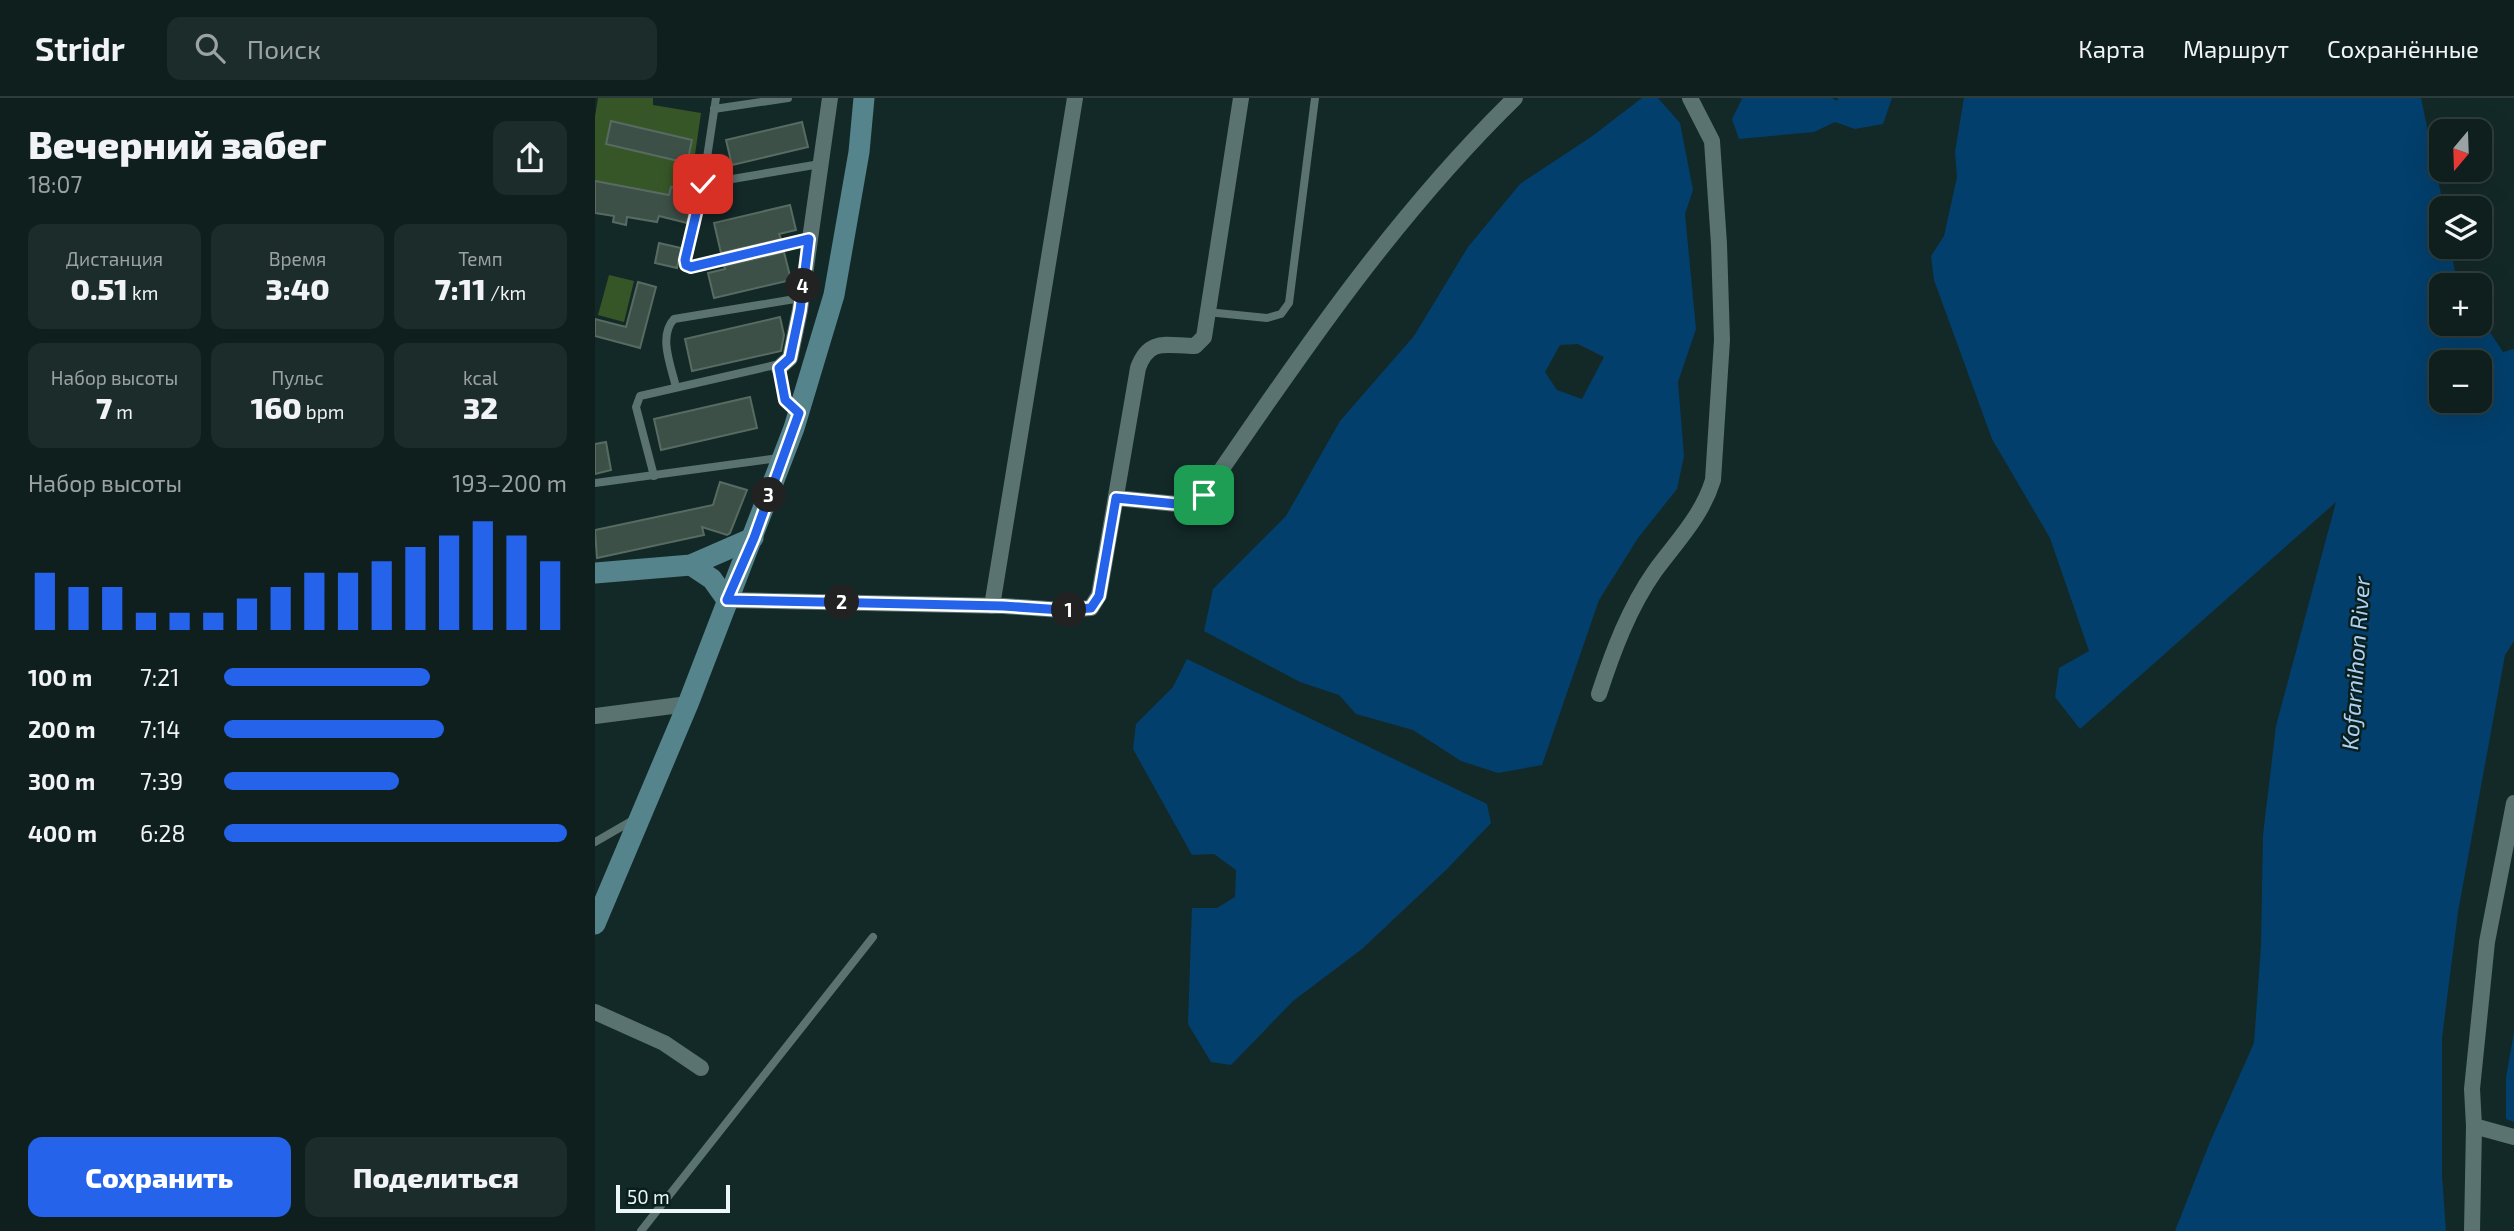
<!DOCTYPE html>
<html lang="ru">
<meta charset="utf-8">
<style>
:root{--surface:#0e1f1e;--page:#1c2c2b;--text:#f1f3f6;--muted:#9ba2a4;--line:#2e3d3c;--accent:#2563eb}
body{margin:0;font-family:"Exo 2",sans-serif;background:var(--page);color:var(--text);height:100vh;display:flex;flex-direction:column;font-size:26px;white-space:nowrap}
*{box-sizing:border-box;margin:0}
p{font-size:23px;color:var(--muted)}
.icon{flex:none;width:38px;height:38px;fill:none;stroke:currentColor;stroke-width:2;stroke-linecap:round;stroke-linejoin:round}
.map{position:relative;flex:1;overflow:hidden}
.details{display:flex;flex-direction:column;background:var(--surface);width:595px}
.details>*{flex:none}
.needle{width:46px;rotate:199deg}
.tools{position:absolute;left:1834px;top:21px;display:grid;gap:14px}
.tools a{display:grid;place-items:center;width:63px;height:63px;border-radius:14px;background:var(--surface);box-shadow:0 7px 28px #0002,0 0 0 2px var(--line);font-size:35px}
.scale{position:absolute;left:21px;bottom:18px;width:114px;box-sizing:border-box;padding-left:7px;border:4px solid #ebf8f7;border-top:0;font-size:19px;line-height:24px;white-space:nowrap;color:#ebf8f7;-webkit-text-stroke:5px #091f1e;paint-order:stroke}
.pin{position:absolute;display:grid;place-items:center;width:60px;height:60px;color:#fff;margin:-30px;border-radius:14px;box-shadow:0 4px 10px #0006}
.km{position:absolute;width:35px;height:35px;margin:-18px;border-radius:50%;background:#222;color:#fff;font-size:19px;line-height:35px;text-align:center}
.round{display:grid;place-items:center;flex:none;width:74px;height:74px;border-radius:14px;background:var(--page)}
.head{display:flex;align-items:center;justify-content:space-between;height:119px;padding:0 28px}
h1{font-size:38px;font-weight:800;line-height:52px}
.stats{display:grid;grid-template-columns:repeat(3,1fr);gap:10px;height:119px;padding:7px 28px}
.stats div{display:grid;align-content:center;border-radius:14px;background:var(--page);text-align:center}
.stats b{font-size:30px;font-weight:800}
.stats small{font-size:19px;font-weight:400}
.stats p{font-size:19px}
.chart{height:196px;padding:14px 28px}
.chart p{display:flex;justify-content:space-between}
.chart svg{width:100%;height:126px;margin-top:7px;stroke:var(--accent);stroke-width:6}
.cta{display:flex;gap:14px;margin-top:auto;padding:14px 28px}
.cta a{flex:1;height:80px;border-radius:14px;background:var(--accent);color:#fff;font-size:28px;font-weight:800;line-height:80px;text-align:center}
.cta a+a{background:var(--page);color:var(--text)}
ul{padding:0 28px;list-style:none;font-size:23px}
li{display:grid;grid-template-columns:112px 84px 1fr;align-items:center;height:52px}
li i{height:18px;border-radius:9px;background:var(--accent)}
header{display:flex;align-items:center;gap:42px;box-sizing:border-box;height:98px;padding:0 35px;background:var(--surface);border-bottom:2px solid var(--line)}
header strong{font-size:33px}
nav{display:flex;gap:38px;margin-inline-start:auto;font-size:24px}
.search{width:490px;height:63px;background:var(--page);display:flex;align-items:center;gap:18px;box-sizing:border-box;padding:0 24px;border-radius:14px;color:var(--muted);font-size:26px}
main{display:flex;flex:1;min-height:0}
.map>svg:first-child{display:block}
</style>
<header>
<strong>Stridr</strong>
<div class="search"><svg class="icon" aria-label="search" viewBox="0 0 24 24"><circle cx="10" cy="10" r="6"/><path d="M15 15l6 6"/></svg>Поиск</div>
<nav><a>Карта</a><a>Маршрут</a><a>Сохранённые</a></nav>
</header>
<main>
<section class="details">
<div class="head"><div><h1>Вечерний забег</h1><p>18:07</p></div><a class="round"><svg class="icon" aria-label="share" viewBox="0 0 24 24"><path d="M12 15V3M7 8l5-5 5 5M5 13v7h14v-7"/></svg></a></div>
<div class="stats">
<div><p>Дистанция</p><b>0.51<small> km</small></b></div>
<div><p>Время</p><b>3:40</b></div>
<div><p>Темп</p><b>7:11<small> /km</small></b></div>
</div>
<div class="stats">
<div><p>Набор высоты</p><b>7<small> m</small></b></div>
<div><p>Пульс</p><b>160<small> bpm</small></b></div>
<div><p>kcal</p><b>32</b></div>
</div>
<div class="chart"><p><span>Набор высоты</span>193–200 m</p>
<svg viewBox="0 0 160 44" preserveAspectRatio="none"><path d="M5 44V24M15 44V29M25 44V29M35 44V38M45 44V38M55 44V38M65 44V33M75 44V29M85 44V24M95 44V24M105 44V20M115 44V15M125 44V11M135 44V6M145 44V11M155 44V20"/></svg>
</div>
<ul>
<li><b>100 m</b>7:21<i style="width:60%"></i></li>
<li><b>200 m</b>7:14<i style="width:64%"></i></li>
<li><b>300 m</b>7:39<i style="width:51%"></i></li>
<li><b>400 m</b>6:28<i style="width:100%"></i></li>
</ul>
<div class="cta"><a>Сохранить</a><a>Поделиться</a></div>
</section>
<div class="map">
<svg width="1919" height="1133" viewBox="0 0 1919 1133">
<rect width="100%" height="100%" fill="#132928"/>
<!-- green -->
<g fill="#375628">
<path d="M3,0h55v7l48,8 -8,55 -14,-2 -5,33 -79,-13v-69z"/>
<path d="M14,177l25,6 -10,41 -26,-7z"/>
</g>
<!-- water -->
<g fill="#033f6c" fill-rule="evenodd">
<path d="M1047,0h16l22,25 13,67 -8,24 11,115 -18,53 6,74 -7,33 -39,49 -39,62 -57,165 -44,8 -37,-12 -48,-31 -57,-16 -17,-19 -39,-13 -96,-51 9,-42 73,-73 54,-95 74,-85 54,-89 52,-63 71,-47zM983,246l26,13 -22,42 -25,-9 -12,-18 15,-27z"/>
<path d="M1144,0h93l5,3 1,-3h54l-9,26 -28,5 -20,-7 -21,10 -75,7 -7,-20 10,-20z"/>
<path d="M1369,0h457l23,110h-3v39h9l8,38h-17v39h39v-7l23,35 11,-3v292l-9,14 -47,257 -16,126v137l4,56h-271l35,-89 44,-99 7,-97 2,-111 13,-109 60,-224 -256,227 -25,-32 4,-29 30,-17 -39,-113 -58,-99 -58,-159 -3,-24 13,-20 13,-59 -2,-25zM1885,264v39h-39v-39z"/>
<path d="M592,561l300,145 4,19 -45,47 -84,79 -69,52 -62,64 -20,-3 -23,-38 4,-116h25l18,-11 1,-27 -22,-16 -22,1 -59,-106 3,-25 37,-37z"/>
<path d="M1919,934v90l-8,-3v-41z"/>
</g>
<!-- building -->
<g fill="#3d5047" stroke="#576b61" stroke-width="2">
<path d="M16,23l81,19 -5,23 -81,-19z"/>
<path d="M207,24l6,25 -76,18 -6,-25z"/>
<path d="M0,83l74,14 2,-8 23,5 -7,31 -28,-7 -2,6 -30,-5 -1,8 -13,-3 1,-6 -19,-3z"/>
<path d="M195,107l6,25 -17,4 2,5 -60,14 -7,-30z"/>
<path d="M64,145l22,5 -4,20 -22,-5z"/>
<path d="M189,154l7,28 -77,18 -6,-25 17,-4 -1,-3z"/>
<path d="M43,184l18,5 -16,61 -45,-12v-17l31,8z"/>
<path d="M185,219l4,18 -3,16 -89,20 -7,-32z"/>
<path d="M155,299l7,31 -96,22 -7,-31z"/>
<path d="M11,344l5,28 -16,4v-30z"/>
<path d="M125,384l27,8 -17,43 -3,2 -25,-8 2,8 -107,23 -2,-28 118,-25z"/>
</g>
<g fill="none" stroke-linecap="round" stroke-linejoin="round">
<!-- service -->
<g stroke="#5a7270" stroke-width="8">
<path d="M121,0l-13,86 -18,76 1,5 5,2 118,-28"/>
<path d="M119,11l74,-11"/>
<path d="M108,86l117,-20"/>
<path d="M612,214l60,6 14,-4 8,-11 26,-205"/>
<path d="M81,289c-5,-21 -18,-51 -2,-68l127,-21"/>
<path d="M59,378l-18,-69 4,-11 135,-31 4,3 6,32 12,12"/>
<path d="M0,385l184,-25"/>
<path d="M0,744l40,-23"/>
<path d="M46,1133l232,-294"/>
</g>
<!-- minor -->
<g stroke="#5a7270" stroke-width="16">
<path d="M184,270l11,-10 10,-48 30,-212"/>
<path d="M521,400l71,7 17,-10c95,-139 190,-279 311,-397"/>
<path d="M132,502l277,6 58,4 29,-2 8,-13 39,-227c11,-31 29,-22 57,-22l9,-9 37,-239"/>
<path d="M397,508l83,-508"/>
<path d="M1004,596c14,-43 30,-86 56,-123 22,-30 47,-55 58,-91l9,-140 -3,-96 -7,-103 -22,-43"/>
<path d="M0,618l93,-12"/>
<path d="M1919,705l-27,139 -15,147 2,37 40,11"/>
<path d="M0,914l69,31 37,25"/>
<path d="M1877,1133l2,-105"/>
</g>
<!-- secondary -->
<g stroke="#56848c" stroke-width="21">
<path d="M96,467l21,14 15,21"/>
<path d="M0,475l96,-8 62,-27"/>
<path d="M0,826l93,-220 106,-276 40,-133 25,-143 5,-54"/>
</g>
</g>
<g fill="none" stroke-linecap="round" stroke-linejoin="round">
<defs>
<path id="route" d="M108,86l-18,76 1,5 5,2 118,-28 -9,71 -10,48 -11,10 6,32 14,13 -45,125 -27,62 276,6 59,4 29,-2 8,-12 17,-98 71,7 17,-10"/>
</defs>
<!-- route casing -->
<use href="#route" stroke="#fff" stroke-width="14"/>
<!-- route -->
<use href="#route" stroke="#2563eb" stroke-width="9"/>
</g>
<g text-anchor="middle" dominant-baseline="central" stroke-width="5" stroke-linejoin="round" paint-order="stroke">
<!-- water labels -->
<g font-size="23" font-style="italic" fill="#aecff1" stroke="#091f1e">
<text transform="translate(1760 565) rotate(-86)">Kofarnihon River</text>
</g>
</g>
</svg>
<div class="tools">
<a><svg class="needle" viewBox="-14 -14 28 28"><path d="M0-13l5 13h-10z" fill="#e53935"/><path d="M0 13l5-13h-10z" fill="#9ba2a4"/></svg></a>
<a><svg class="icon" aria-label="layers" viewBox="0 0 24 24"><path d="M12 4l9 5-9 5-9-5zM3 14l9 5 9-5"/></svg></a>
<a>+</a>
<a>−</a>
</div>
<div class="scale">50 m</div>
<div class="pin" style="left:609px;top:397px;background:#1e9e55"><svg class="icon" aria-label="arrive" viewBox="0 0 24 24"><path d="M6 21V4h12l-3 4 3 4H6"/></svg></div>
<div class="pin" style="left:108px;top:86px;background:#d93025"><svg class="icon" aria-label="check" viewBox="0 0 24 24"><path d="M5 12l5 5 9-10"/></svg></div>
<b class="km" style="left:474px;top:512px">1</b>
<b class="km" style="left:247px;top:504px">2</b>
<b class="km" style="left:174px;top:397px">3</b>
<b class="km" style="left:208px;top:188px">4</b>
</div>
</main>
